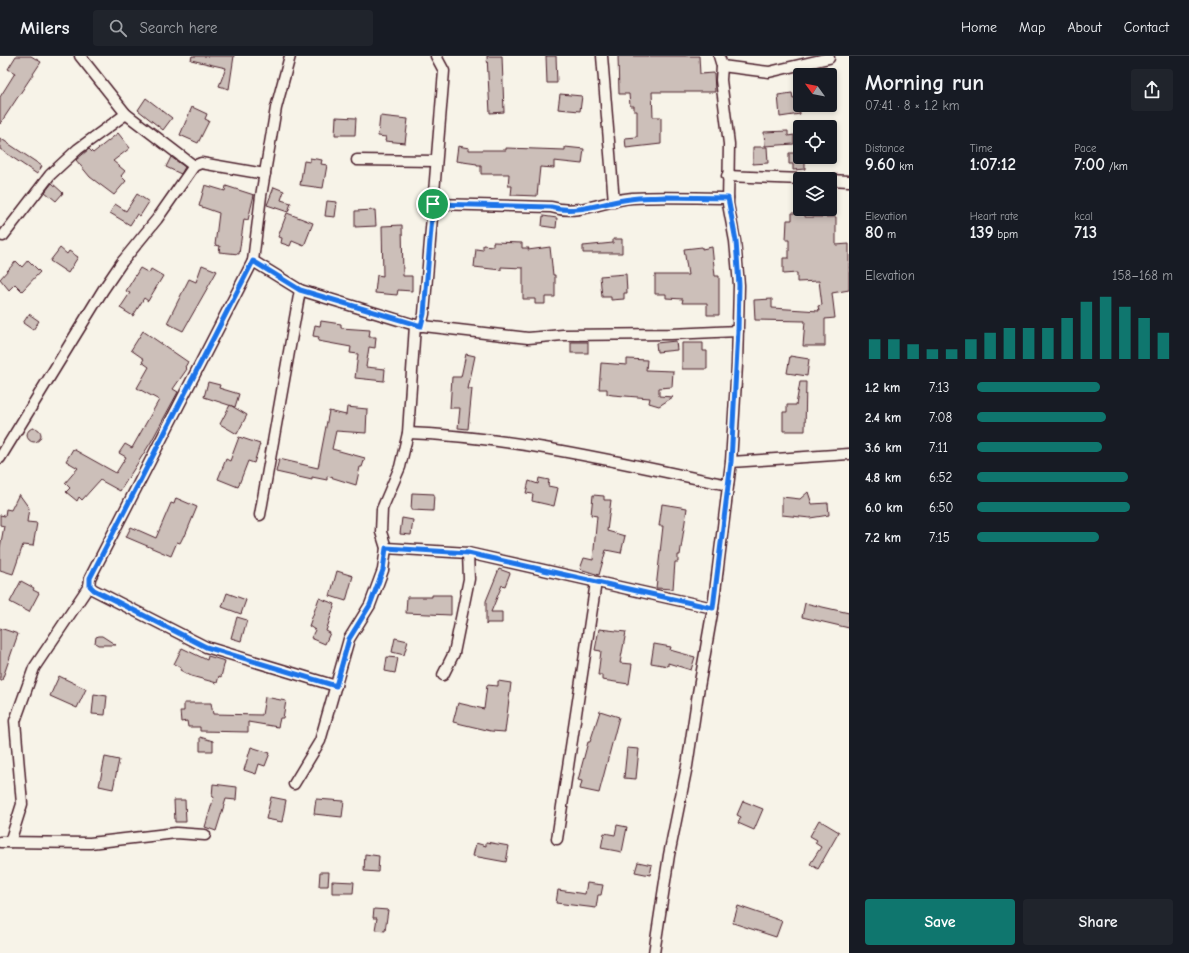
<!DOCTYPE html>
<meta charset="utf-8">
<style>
:root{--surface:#171b24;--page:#20242c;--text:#f1f3f6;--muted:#9ea1a6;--line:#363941;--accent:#0f766e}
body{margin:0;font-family:"Comic Neue",sans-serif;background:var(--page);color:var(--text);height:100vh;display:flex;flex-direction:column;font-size:15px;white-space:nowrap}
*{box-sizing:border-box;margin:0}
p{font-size:13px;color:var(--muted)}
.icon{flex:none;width:22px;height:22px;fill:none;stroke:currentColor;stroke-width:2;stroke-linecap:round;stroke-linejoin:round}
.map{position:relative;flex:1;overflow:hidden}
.side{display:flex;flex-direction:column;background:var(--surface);width:340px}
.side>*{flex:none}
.needle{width:26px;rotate:303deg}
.fabs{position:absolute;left:793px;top:12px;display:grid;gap:8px}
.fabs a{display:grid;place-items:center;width:44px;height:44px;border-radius:4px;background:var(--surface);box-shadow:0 2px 6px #0003;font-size:20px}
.pin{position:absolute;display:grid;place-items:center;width:34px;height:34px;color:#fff;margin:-17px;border:2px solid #fff;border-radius:50%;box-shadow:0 1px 4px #0007}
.round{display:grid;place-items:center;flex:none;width:42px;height:42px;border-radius:4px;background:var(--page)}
.summary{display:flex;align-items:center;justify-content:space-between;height:68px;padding:0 16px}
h1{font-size:22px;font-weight:600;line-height:30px}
.metrics{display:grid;grid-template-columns:repeat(3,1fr);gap:6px;height:68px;padding:4px 16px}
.metrics div{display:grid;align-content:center}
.metrics b{font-size:17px;font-weight:600}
.metrics small{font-size:11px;font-weight:400}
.metrics p{font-size:11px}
.chart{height:112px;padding:8px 16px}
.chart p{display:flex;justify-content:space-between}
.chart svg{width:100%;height:72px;margin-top:4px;stroke:var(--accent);stroke-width:6}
.primary-button{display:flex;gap:8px;margin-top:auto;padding:8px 16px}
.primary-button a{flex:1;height:46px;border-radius:4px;background:var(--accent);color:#fff;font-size:16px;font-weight:600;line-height:46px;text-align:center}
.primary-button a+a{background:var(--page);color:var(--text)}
ul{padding:0 16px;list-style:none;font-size:13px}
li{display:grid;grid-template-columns:64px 48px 1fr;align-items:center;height:30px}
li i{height:10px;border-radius:5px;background:var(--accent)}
header{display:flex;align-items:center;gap:24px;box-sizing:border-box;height:56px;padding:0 20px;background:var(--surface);border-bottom:1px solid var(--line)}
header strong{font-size:19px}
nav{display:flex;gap:22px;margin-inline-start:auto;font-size:14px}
.search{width:280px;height:36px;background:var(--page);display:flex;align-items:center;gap:10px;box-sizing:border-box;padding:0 14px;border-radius:4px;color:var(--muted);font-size:15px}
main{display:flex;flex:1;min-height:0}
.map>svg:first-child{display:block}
</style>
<header>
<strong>Milers</strong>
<div class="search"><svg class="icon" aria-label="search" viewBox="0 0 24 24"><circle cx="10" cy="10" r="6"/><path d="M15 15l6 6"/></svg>Search here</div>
<nav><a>Home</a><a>Map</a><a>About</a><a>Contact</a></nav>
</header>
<main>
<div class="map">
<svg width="849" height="897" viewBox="0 0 849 897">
<rect width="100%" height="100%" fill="#f7f3e8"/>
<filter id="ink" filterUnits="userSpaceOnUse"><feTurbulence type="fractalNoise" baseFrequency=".025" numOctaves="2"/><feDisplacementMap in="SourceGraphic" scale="8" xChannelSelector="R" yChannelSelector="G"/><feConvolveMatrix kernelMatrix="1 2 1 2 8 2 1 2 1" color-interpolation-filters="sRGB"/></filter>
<g filter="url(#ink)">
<!-- building -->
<g fill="#ccbfb9" stroke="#4a1f2b">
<path d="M16,0h15l10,6 -41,62v-27l15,-24 -7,-4z"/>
<path d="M192,0h42l-5,33 -10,-3 7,-18 -35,-8z"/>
<path d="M487,0h15l2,56 -14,1z"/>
<path d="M546,0h10l1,27h-10z"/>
<path d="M618,0h81l1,18 14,-1 1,19h-63l1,25h8v27l-35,4 -1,-10 12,-1v-26h-3v-5h-4l-1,-12h-10z"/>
<path d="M792,37l1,5 5,-1 2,17 -20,3 -2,-22z"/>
<path d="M560,38l22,2 -2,15 -22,-2z"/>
<path d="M146,42l26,20 -9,12 -25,-20z"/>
<path d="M192,51l15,7 -2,5 4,2 -11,22 -18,-8z"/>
<path d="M380,60l28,3 -3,24 -20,-2 1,-4 -8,-1z"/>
<path d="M336,61l20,1 -1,17h-20z"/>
<path d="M788,75v5l6,-1v9l-29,2 -1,-14z"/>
<path d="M118,77l12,15 -17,13 12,10 -4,5 5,5 -12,14 -24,-18 -14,-17 13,-11 4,4z"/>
<path d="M0,82l42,28 -5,8 -37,-25z"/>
<path d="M458,90l11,2v2h37v-2l59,2v-3l19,2 -2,15 -28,-3v7l-14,-1 -3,29 -26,-1 1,-9h-4l1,-12h-28v-8h-4v-2l-21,-3z"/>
<path d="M753,91h14l1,16 -15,1z"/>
<path d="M789,97h11v4h5v12l-12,1v-6h-4z"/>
<path d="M171,101l14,10 -4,7 -15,-7z"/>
<path d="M310,102l12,2 -1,4 6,1 -4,23 -23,-3 4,-24 6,1z"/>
<path d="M52,127l11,10 -7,8 -11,-9z"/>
<path d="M205,129l20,6 1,-5 28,9 -6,25 -4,-1 -5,35 -20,-2 1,-6 -5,-1 4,-32 -20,-7z"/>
<path d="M274,131l10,4 -3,9 10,3 -3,9 -21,-7z"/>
<path d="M137,138l12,8 -9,14 -3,-2 -7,11 -20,-12 5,-9 11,7z"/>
<path d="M327,145l10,1 -2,15 -10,-1z"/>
<path d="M375,154l1,16 -21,1v-16z"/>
<path d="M287,157l26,10 -9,23 -12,-5 -2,5 -9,-3 1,-5 -4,-1z"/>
<path d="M792,157h13v4h31v28l13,-1v46l-17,3 3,25 -10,1v27h-22l2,-25 -50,-1 -1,-20 18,-1v9l47,3 -1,-5 4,-1 -3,-24 -22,1v-9l-14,1v-16h6v-18h-3l1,-20h5z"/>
<path d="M543,160l14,2 -1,10 -14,-2z"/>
<path d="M402,169l1,51h9v15l-14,-1 -1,5 -22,-2 2,-18 6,1 -1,-50z"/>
<path d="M613,183h9v14h-39v-7l30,-3z"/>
<path d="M493,186l29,1v5h7l-1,2 22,-3 3,28h2v22h-10v7h-10v-5h-12v-31l-22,-1v3l-27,-3 2,-18 7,1v-5l10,1z"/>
<path d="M702,191v2l10,-2 3,29h4v39h-12v-12h-25l1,-4 -17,-1v-4h-11v-19h33l-4,-26z"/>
<path d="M60,192l7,6 2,-3 9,6 -10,16 -18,-12z"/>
<path d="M28,204l12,12 -18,19 -7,-7 -6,6 -9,-11 16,-18 6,6z"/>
<path d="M202,209l15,6 -34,60 -16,-8 22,-44 7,3z"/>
<path d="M140,212l9,5 2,-4 12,7 -15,25 -4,-3 -11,18 -13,-8 10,-15 -4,-2z"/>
<path d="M626,218l1,19h-3v6l-13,1v-3h-9l-2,-21z"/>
<path d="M29,258l10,7 -6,9 -10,-7z"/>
<path d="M321,265l20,3v4l29,2 -1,7h7l-1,11 -6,-1 -3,20 19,2 -1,12 -29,-3 3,-24 -8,-1 1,-6 -33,-6 1,-4 -6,-1 2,-11 5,1z"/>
<path d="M143,275l45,31 -3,5 2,2 -14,20 5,3 -27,50 -31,49 -20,-11 -18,20 -3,-3 -2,4 -11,-9 4,-4 -5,-5 13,-15 -12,-7 7,-12 43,24 10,-16 -7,-4 6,-9 7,4 27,-48 -22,-12 12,-21 -7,-5 2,-3 -13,-9z"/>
<path d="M676,285l1,9 -20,2 -1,-9z"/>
<rect x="571" y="286" width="17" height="11"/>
<path d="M682,287h21v8h4v18h-25z"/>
<path d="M466,298l9,2 -7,33h4l-4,40 -10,-1 2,-20h-10l2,-31h9z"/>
<path d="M790,300l19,3 -2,17 -20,-3z"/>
<path d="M627,303l20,1 -1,10 27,1 -1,16 -13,1v8l14,1 -14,9 -10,-3 1,-5 -37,-3 -6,-1v-5h-8l2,-26 26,2z"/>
<path d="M208,326l12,3 -1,3 20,6 -4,13 -31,-10z"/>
<path d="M800,326h6l-1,49h-22v-19h4v-7h9z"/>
<path d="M230,349l17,10 -10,19 -17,-10z"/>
<path d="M347,351l20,2 -1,24 -30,-2 -4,18 33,9 -3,9h-2l-4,18 -29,-9v4l-15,-3v3l-36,-8 3,-13 39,9 11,-57 17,4z"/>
<circle cx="34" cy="379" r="7"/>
<path d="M239,381l21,7 -6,19 -6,-2 -10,26 -20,-8 8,-20 4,2z"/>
<path d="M539,422l10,2 -1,6 10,2 -4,18 -22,-5 1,-7 -7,-1 3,-12 9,3z"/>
<path d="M808,436l4,12 16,-1 1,12 -19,3 -28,-3v-18l18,2z"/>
<path d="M412,437l22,1 -1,17 -22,-1z"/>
<path d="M19,438l10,14 -2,14 10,1 -4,23 -10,-1 -10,29 -13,-4v-22l4,-22 -4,-1v-10l5,1 1,-7 5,1z"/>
<path d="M593,439l11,1v4h7l-4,31 18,5 -4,17 -15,-3 -7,25 -19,-6 4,-11 9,2 4,-44 -6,-1z"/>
<path d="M176,442l21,9 -12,29 -1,-1 -4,8 -3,-1 -6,14 -45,-19 5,-10 25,11 15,-35 3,1z"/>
<path d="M662,448l25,4 -7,47h-2v7h-3l-2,27 -17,-1 7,-62h-4z"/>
<path d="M402,462l11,2 -2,15 -11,-1z"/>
<path d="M499,513l11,4 -5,13 -3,-1 -11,27h11v11h-15l-1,2v-24z"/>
<path d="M337,515l16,5 -7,25 -16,-5z"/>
<path d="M21,525l13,7 -1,2 6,3 -10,19 -19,-10z"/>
<path d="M227,537l19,7 -5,14 -19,-7z"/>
<path d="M432,539h19v20l-45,-2 1,-16h25z"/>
<path d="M319,542l16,6 -9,27 4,2 -5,11 -14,-6 4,-8 -6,-4z"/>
<path d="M805,547l44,10v15l-47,-11z"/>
<path d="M237,561l10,3 -6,21 -10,-3z"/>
<path d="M0,572l18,6 -16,46h-2z"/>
<path d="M599,573l27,3 -6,31 12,1 -3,20 -27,-4v-5h-4l3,-24 -6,-1z"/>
<path d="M99,580h3l14,9h-18l-3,-2 1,-6z"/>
<path d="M395,582l13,3 -4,14 -12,-3z"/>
<path d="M654,588l17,3 -1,3 25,7 -4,13 -23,-7v3l-17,-3z"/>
<path d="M182,592l25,12 1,-4 17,5 -4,16 -2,-1 -2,7 -26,-7 -11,-6 1,-2 -7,-4z"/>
<path d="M387,601l11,1 -3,15 -10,-2z"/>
<path d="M59,620l27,13 -9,19 -27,-12z"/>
<path d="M498,625l13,2 -6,49 -14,-1 -38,-9 5,-19 26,6 3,-24 11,1z"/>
<path d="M94,638l13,2 -2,19 -13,-1z"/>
<path d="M265,641l21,4 -3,17h-3l-2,9 -30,-5v10l-48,-1v-4h-12l-1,-6 -6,1 -1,-11h4v-8h27l2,11 49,1z"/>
<path d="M600,655l19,6 -20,76 -19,-4 2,-8 -4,-1 10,-38h2z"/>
<path d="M200,681l13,4v10h-13z"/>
<path d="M251,691l19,6 -5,13 -6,-2 -3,10 -12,-4z"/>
<path d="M627,692l12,1 -3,30 -12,-1z"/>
<path d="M105,701l14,3 -6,29 -14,-3z"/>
<path d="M213,728l24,3 -1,13 -10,-1 -10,32 -11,-4 9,-30h-2z"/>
<path d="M271,741l15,3 -4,22 -16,-3z"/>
<path d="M316,743l28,2 -2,16 -28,-3z"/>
<path d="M174,744h11l1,22h-11z"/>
<path d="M743,745l20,8 -9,21 -16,-7 3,-6 -4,-2z"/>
<path d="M819,764l20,12 -21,37 -8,-5 11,-17 -6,-4 2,-3 -7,-4z"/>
<path d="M617,769l10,2 -5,25 -21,-4 3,-15 11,2z"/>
<path d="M486,786l23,4 -3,16 -33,-6 3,-13 10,3z"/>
<path d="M365,798l14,2 -1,16 -14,-1z"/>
<path d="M638,806l14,3 -2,10 -15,-3z"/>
<path d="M320,816h9l-1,14h-9z"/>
<path d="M332,825l22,1 -1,11h-21z"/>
<path d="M587,827l16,2 -2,10h-3l-2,13 -40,-5 2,-13 27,4z"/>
<path d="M738,850l44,15 -6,16 -43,-14z"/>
<path d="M374,853l14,1 -3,21 -10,-1 2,-12h-4z"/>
</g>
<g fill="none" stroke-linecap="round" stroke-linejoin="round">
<defs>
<g id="street">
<path d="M80,0l46,58 68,52"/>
<path d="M290,0l-14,52 -15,88 -8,65 47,29 115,35 113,13 35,-3 108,-1 67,-3"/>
<path d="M602,0l12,146"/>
<path d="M722,10l47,6 60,-14"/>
<path d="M357,104l79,1"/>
<path d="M727,120l75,3"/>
<path d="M830,124l19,1"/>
<path d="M433,148l118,3c28,9 54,-7 81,-9 32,-2 64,0 96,0"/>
<path d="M3,180l47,-61 28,-26 48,-35"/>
<path d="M253,205l-163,317 -1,8 5,4 112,57 130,39"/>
<path d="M421,270l3,-12 20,-243 -8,-15"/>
<path d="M408,377c108,4 214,30 320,52"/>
<path d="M0,402l103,-168 19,-28 35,-43 37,-53 7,-3 64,11"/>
<path d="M731,406l118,-8"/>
<path d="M260,459l40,-225"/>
<path d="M386,492l82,5 245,55"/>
<path d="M443,619l11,-22 15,-74 -1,-26"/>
<path d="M294,728l26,-43 29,-102 21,-34 13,-35 3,-22 -5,-16 1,-23 18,-42 8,-34 7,-108"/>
<path d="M557,783l39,-257"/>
<path d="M0,786l90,1 86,-10 29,2"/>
<path d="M10,786l12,-38 -7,-83 19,-53 55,-82"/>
<path d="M654,897l15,-98 18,-89 11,-73 15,-85 18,-146 6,-97 2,-80 -4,-44 -7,-37 1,-60 -8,-64 1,-14 -3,-10"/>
</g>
</defs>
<!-- street casing -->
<use href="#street" stroke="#4a1f2b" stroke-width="13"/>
<!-- street -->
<use href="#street" stroke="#f7f3e8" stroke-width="10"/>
</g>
</g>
<g fill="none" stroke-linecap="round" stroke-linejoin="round" filter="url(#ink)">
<defs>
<path id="route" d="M664,141l64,1 8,43 3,44 -1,46 -7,131 -18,146 -245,-55 -82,-5 -3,22 -13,35 -21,34 -13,47 -130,-39 -112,-57 -4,-4v-8l163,-317 47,29 121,36 3,-12 9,-110 118,3c26,8 52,-5 79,-8 11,-2 23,-1 34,-2z"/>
</defs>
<!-- route casing -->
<use href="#route" stroke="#fff" stroke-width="8"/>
<!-- route -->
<use href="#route" stroke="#1a73e8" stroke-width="5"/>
</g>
</svg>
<div class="fabs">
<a><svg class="needle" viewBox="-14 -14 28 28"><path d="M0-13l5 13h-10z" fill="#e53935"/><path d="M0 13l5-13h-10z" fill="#9ea1a6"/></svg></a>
<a><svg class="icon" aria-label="locate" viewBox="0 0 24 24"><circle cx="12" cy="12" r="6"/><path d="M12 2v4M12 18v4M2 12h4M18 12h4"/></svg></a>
<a><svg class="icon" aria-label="layers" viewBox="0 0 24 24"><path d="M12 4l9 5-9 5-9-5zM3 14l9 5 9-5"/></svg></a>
</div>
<div class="pin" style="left:433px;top:148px;background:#1e9e55"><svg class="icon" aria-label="arrive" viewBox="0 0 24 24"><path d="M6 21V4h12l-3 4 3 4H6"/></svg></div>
</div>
<section class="side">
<div class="summary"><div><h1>Morning run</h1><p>07:41 · 8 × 1.2 km</p></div><a class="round"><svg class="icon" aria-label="share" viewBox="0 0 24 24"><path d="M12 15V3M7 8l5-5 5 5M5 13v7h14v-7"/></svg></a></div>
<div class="metrics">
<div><p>Distance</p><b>9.60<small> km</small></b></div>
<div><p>Time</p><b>1:07:12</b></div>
<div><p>Pace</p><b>7:00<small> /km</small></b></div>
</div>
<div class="metrics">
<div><p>Elevation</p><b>80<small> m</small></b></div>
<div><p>Heart rate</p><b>139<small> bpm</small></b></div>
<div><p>kcal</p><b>713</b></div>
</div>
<div class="chart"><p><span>Elevation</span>158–168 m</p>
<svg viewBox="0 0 160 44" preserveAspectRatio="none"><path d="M5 44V32M15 44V32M25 44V35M35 44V38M45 44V38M55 44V32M65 44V28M75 44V25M85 44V25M95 44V25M105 44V19M115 44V9M125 44V6M135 44V12M145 44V19M155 44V28"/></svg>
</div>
<ul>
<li><b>1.2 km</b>7:13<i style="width:63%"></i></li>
<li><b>2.4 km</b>7:08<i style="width:66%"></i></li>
<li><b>3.6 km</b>7:11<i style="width:64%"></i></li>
<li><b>4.8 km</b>6:52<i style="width:77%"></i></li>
<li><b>6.0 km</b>6:50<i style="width:78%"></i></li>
<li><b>7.2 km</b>7:15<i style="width:62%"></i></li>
</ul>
<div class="primary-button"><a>Save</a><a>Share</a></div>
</section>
</main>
